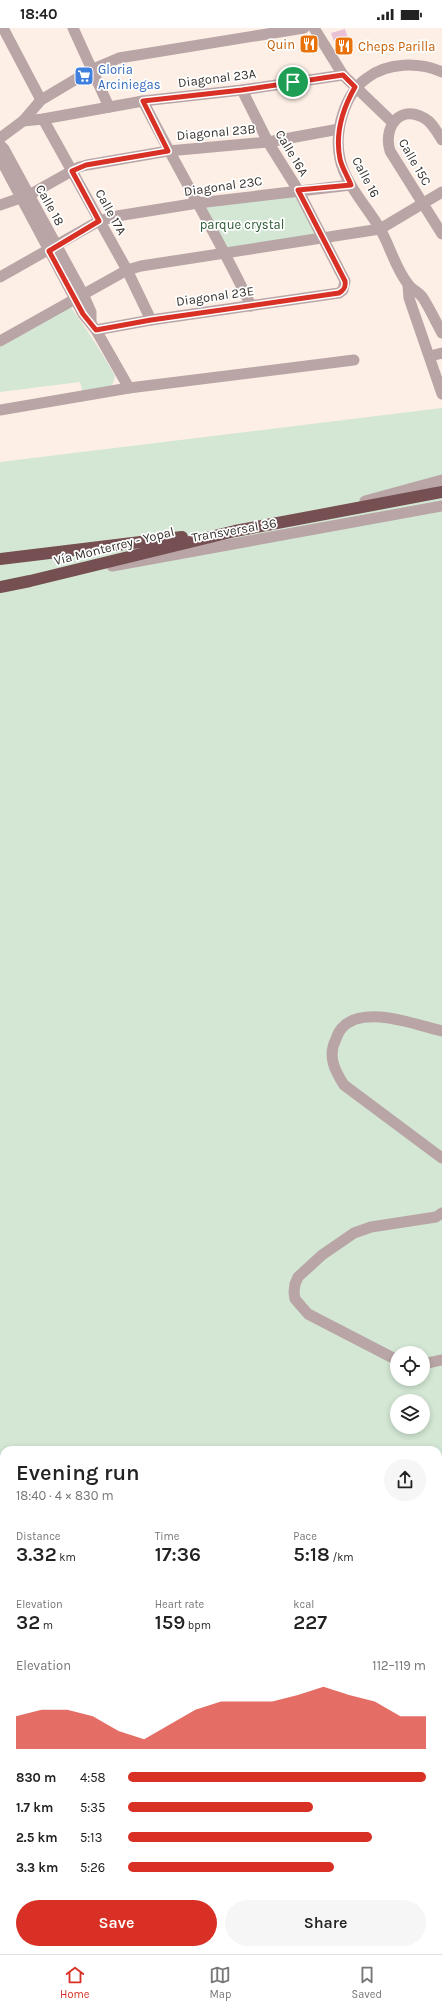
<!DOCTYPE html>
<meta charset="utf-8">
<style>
:root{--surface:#fff;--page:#f6f6f6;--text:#222;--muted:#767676;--line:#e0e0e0;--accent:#d93025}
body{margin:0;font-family:Karla,sans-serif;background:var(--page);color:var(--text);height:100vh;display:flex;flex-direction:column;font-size:15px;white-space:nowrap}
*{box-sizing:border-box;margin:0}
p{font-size:13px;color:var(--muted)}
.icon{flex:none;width:22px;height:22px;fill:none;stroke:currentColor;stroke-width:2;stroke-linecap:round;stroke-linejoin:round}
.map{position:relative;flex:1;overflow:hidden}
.drawer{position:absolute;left:0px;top:1418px;width:442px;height:508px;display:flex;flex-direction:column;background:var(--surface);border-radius:12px 12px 0 0;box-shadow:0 2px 6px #0003}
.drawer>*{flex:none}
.controls{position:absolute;left:390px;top:1318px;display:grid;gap:8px}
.controls a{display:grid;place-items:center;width:40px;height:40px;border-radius:50%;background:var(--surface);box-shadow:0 2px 6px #0003;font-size:20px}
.pin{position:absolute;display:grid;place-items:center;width:34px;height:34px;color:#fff;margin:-17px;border:2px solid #fff;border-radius:50%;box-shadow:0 1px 4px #0007}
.round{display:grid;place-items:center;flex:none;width:42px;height:42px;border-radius:21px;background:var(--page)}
.headline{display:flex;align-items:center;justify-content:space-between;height:68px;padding:0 16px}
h1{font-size:22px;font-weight:600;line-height:30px}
.metrics{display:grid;grid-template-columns:repeat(3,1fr);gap:6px;height:68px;padding:4px 16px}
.metrics div{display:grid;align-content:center}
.metrics b{font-size:20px;font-weight:600}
.metrics small{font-size:11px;font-weight:400}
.metrics p{font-size:11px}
.chart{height:112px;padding:8px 16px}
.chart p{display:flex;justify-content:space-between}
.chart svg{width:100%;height:72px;margin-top:4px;fill:var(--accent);opacity:.7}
.button{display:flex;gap:8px;margin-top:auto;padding:8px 16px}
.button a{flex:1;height:46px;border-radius:24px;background:var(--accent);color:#fff;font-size:16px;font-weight:600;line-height:46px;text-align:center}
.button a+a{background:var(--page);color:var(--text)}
ul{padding:0 16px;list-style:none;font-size:13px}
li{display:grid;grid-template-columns:64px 48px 1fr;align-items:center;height:30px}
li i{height:10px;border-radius:5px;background:var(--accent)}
.status{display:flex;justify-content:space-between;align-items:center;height:28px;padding:0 20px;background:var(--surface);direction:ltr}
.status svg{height:11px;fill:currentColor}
.tab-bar{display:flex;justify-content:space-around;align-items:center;height:56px;border-top:1px solid var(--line);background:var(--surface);font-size:11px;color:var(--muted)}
.tab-bar a{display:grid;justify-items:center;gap:2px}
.tab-bar .current{color:var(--accent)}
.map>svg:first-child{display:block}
</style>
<div class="status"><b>18:40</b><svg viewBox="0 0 49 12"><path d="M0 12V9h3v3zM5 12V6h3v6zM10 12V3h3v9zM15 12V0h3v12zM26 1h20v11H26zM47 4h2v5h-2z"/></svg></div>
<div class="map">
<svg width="442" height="1926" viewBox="0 0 442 1926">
<rect width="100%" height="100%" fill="#fdefe5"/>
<!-- green -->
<g fill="#d3e7d4" fill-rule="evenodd">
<path d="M297,167l21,41 -92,13 -23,-43z"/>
<path d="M70,278c16,23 32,46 45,70l-3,10 -29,7 -3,-11 -80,10v-48z"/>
<path d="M442,380v1546h-442v-1492zM397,1325h26v26h-26zM397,1373h26v26h-26zM4,1422h434v500h-434z"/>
</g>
<!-- building -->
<g fill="#e9c1d5">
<path d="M345,1l7,23 -11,3 -5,-15 -2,1 -3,-8z"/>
<path d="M311,9l6,13 -10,2 -3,-14z"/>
</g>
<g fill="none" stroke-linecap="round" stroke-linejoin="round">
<!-- minor -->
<g stroke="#b9a5a6" stroke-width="11">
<path d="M3,0l38,72"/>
<path d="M73,0l36,79"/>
<path d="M314,0l29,47 49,47"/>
<path d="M442,44c-23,-10 -54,-10 -75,6 -23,16 -33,54 -27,81 5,24 27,48 39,68 11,18 16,41 29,57 4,6 11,8 15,14 7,11 13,24 19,35"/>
<path d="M143,73c35,69 75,135 108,205"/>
<path d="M43,91l84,151 24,50"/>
<path d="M23,93l20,-2 100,-18 99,-11 101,-15"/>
<path d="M0,110l23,-17 18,-21 52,-31 26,-11 185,-30"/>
<path d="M442,112c-5,-8 -10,-18 -18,-22 -25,-14 -41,10 -34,33l52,83"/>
<path d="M0,117l4,4 79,145 8,18v11"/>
<path d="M0,130l83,156 13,16 33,58"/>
<path d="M0,177l29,-10 50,-28 8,-2 81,-14 100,-9 71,-13"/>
<path d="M0,249l99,-56 18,-5 81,-13 153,-18"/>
<path d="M408,257l1,13 33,96"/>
<path d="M96,302l55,-10 188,-27 4,-3 2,-9 -47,-91 -30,-48 -26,-52"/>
<path d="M0,313l127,-71 14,-4 239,-37 62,-37"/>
<path d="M430,328l12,-3"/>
<path d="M0,382l129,-22 225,-28"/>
<path d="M365,473l77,-21"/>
<path d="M112,538l330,-60"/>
<path d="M442,1003c-26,-6 -79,-27 -100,-3 -3,3 -5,8 -6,11 -9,17 -1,32 8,46l98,73"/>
<path d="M397,1332l-89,-46 -13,-15 -1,-7 1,-8 3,-7 24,-22 32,-22 17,-6 65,-10 6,-4"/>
<path d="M423,1336l19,-4"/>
</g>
<!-- highway -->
<g stroke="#764f52" stroke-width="12">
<path d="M0,531l182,-22"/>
<path d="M0,559l30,-6 205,-50 207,-39"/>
</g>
</g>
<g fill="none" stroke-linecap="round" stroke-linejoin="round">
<defs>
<path id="route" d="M343,47l12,12c-12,21 -20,47 -15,72 2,9 8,18 11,26l-53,5 47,91c1,6 -1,9 -6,12l-188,27 -55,10 -13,-16 -34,-63 50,-30 -27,-50 14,-6 82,-14 -25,-50 99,-11z"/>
</defs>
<!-- route casing -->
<use href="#route" stroke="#fff" stroke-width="8"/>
<!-- route -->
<use href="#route" stroke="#d93025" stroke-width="5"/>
</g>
<!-- icons -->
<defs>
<symbol id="restaurant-square" viewBox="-11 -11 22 22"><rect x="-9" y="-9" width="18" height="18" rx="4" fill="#e8710a" stroke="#fff"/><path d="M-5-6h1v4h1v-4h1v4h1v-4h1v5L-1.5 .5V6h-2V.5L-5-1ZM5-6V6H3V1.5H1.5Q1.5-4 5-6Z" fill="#fff"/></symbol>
<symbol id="supermarket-square" viewBox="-11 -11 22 22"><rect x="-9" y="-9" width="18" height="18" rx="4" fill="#3f7fe0" stroke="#fff"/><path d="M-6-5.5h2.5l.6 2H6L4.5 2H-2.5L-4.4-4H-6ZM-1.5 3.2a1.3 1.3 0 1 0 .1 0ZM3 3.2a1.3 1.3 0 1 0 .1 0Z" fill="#fff"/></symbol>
</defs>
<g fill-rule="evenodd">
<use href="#restaurant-square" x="298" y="5" width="22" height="22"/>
<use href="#restaurant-square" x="333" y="7" width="22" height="22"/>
<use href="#supermarket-square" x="73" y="37" width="22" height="22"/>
</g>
<g text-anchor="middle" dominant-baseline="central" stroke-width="3.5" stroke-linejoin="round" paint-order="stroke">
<!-- food labels -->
<g font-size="13" fill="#c56008" stroke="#fff" text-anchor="end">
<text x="295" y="16">Quin</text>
<text x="358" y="18" text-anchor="start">Cheps Parilla</text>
</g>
<!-- shop labels -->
<g font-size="13" fill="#366cbe" stroke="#fff" text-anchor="start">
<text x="98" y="41">Gloria<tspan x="98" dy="15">Arciniegas</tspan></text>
</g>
<!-- street labels -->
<g font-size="13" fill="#36312d" stroke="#fff">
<text transform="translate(217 50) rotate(-7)">Diagonal 23A</text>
<text transform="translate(216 104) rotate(-5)">Diagonal 23B</text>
<text transform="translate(292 125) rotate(59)">Calle 16A</text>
<text transform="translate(415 134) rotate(60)">Calle 15C</text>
<text transform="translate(366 149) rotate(62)">Calle 16</text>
<text transform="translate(223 158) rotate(-8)">Diagonal 23C</text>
<text transform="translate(50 177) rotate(61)">Calle 18</text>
<text transform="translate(111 184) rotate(61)">Calle 17A</text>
<text transform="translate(215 268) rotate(-8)">Diagonal 23E</text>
<text transform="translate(234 502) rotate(-10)">Transversal 36</text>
<text transform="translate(114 518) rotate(-14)">Vía Monterrey - Yopal</text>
</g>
<!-- park labels -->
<g font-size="13" fill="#2b5931" stroke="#fff">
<text x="242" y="196">parque crystal</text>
</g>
</g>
</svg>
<div class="controls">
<a><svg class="icon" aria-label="locate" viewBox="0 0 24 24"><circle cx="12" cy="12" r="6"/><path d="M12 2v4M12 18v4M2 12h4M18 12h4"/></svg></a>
<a><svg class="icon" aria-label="layers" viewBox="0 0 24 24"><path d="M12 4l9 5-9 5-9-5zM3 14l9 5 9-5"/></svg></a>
</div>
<div class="pin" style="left:293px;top:54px;background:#1e9e55"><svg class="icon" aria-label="arrive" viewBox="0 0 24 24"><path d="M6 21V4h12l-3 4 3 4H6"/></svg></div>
<section class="drawer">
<div class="headline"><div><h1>Evening run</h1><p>18:40 · 4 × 830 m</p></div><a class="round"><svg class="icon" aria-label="share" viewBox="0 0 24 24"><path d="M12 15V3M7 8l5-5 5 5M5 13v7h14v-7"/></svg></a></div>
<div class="metrics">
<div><p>Distance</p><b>3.32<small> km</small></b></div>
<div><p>Time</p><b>17:36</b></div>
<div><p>Pace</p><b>5:18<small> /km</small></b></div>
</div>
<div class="metrics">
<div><p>Elevation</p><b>32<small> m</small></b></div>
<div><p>Heart rate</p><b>159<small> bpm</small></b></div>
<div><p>kcal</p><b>227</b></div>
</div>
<div class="chart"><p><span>Elevation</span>112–119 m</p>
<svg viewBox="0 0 160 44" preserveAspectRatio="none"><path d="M0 44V24L10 20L20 20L30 24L40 33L50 38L60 29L70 20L80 15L90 15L100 15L110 11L120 6L130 11L140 15L150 24L160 24V44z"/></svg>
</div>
<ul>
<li><b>830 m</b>4:58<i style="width:100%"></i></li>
<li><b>1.7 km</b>5:35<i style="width:62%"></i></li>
<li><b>2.5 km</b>5:13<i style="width:82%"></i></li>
<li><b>3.3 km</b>5:26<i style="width:69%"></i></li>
</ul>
<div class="button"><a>Save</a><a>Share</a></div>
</section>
</div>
<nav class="tab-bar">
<a class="current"><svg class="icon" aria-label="home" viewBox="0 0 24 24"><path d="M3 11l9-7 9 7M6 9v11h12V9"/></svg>Home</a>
<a><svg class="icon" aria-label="map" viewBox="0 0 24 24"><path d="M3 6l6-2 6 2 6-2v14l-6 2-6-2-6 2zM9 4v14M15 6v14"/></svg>Map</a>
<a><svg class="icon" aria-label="saved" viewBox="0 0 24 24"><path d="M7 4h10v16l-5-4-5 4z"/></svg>Saved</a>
</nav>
